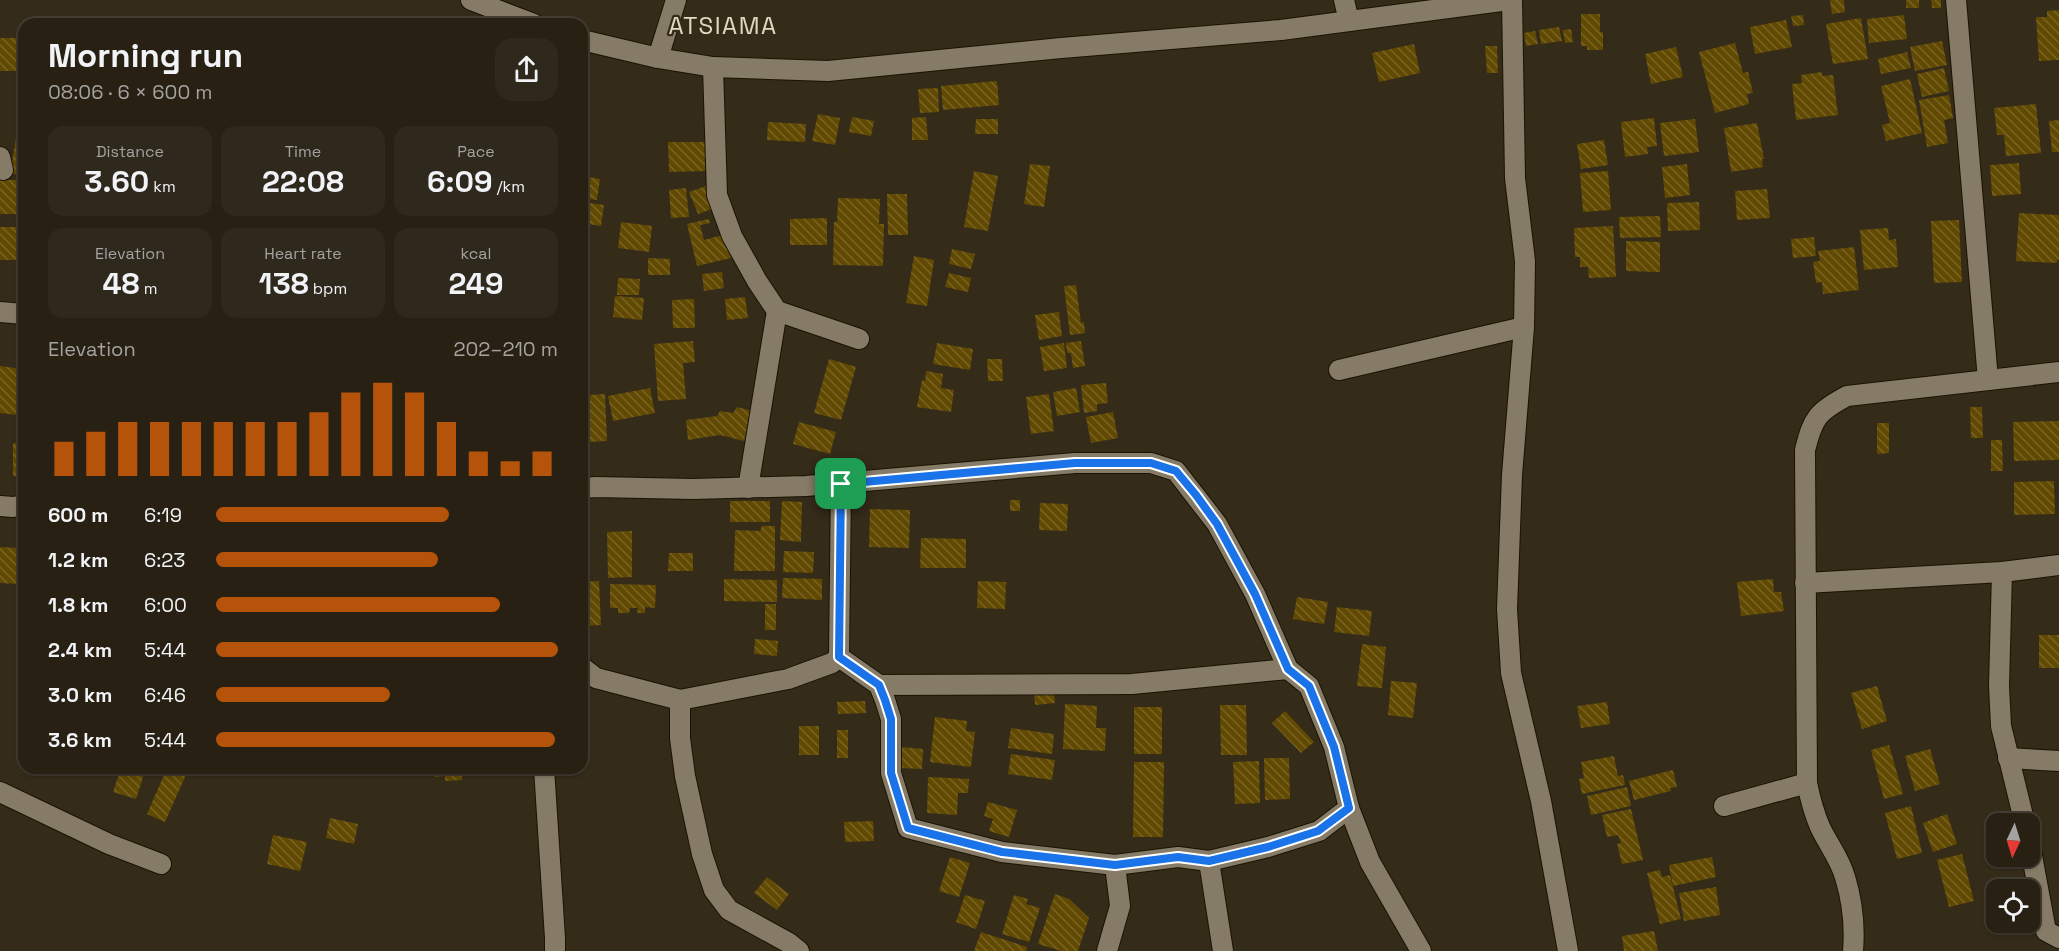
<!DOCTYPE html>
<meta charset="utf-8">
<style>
:root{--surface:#272013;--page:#2f281c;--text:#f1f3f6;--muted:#a4a3a0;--line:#433e33;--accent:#b45309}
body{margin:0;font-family:"Space Grotesk",sans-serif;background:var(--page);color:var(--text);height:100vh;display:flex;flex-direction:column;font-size:22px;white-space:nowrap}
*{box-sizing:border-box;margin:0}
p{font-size:20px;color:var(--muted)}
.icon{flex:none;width:33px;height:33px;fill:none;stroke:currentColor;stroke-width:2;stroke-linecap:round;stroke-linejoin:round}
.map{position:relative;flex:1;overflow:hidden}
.details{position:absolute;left:18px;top:18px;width:570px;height:756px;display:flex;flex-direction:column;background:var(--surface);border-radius:18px;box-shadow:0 2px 4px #0004,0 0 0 2px var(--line)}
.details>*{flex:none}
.needle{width:39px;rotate:184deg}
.buttons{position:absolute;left:1986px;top:813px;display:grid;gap:12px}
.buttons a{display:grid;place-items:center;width:54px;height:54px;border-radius:12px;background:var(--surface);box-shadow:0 2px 4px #0004,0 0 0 2px var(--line);font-size:30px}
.pin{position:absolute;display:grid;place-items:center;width:51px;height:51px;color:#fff;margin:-26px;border-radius:12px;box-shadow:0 3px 9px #0006}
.round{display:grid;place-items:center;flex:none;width:63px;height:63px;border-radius:18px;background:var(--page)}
.head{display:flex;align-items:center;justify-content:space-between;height:102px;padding:0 30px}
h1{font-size:33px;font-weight:700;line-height:45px}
.figures{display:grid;grid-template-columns:repeat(3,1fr);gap:9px;height:102px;padding:6px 30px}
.figures div{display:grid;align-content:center;border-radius:15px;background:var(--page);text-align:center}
.figures b{font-size:30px;font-weight:700}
.figures small{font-size:16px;font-weight:400}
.figures p{font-size:16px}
.chart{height:168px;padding:12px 30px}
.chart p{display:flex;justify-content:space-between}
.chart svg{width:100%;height:108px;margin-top:6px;stroke:var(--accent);stroke-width:6}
ul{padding:0 30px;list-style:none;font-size:20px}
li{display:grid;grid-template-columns:96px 72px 1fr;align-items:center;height:45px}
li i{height:15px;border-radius:8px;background:var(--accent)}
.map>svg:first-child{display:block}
</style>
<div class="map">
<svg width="2059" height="951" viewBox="0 0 2059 951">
<defs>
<pattern id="building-back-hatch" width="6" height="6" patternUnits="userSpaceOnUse" patternTransform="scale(1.5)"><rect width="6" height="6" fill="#614901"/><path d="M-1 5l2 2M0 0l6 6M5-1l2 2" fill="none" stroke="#776325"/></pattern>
</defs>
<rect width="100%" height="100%" fill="#342b19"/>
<!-- building -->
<g fill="url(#building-back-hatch)">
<path d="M1830,0h14l1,12 -13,2z"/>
<rect x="1906" y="0" width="13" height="8"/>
<path d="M1931,0h10v8h-9z"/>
<path d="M2059,10v50l-20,1 -3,-44h11v-6z"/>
<path d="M1581,14h19v18h3v18h-16v-4h-6z"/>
<path d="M1803,15l1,10 -11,1 -2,-10z"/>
<path d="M1904,15l3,24 -38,4 -2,-24z"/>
<path d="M1861,18l7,41 -35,5 -7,-40z"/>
<path d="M1786,20l6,27 -37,7 -5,-27z"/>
<path d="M1559,27l3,14 -21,3 -2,-14z"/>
<path d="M1571,29l2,13 -8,1 -2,-13z"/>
<path d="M1535,31l3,13 -12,2 -2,-13z"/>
<rect x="0" y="38" width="24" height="33"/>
<path d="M1942,41l5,24 -32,6 -5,-24z"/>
<path d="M1735,43l8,30 5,-1 5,21 -6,1 2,10 -34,9 -16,-61z"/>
<path d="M1414,44l6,29 -41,9 -7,-29z"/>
<path d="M1485,46h12l1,27h-11z"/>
<path d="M1676,47l7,30 -32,7 -6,-30z"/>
<path d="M1907,52l4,16 -30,6 -3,-15z"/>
<path d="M1944,68l5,23 -27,6 -5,-23z"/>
<path d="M1822,72v4l11,-1 5,40 -42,5 -4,-36 10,-1 -1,-8z"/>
<path d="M1910,79l12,54 -36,8 -4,-16 8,-2 -9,-37z"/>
<path d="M997,81l2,24 -56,5 -2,-24z"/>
<path d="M938,88l1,24 -19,1 -2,-24z"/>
<path d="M1949,95l4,23 -9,2 4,23 -21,4 -8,-47z"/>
<path d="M2036,104l5,49 -35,3 -2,-21h-7l-3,-27z"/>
<path d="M818,114l22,4 -5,27 -23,-4z"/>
<path d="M852,117l22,4 -3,15 -22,-4z"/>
<path d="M926,117l2,23h-16v-22z"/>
<path d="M1654,118l3,28 -10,1 1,7 -23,3 -4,-35z"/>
<path d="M976,119h22v15h-23z"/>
<path d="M1695,119l4,33 -35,4 -4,-33z"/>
<path d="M2059,120v32h-7l-3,-31z"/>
<path d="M768,122l38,2 -1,18 -38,-2z"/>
<path d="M1757,123l7,36h-2l1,8 -32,5 -7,-44z"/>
<path d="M17,133l7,1v42l-14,-3z"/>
<path d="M1604,140l4,25 -27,4 -4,-25z"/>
<path d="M668,142h38l1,29 -38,1z"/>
<path d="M2019,163l2,31 -29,2 -2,-31z"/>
<path d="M1030,164l20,2 -6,41 -20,-3z"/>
<path d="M1687,164l3,31 -25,3 -3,-31z"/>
<path d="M974,171l24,5 -10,55 -24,-4z"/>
<path d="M1608,171l3,39 -28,2 -3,-39z"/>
<path d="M582,176l18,3 -3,21 -15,-2z"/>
<rect x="0" y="180" width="24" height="34"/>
<path d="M706,186l9,22 -17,6 -9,-22z"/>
<path d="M686,188l3,29 -18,1 -2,-28z"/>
<path d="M1767,189l3,29 -33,2 -2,-29z"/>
<path d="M887,194h20l1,41h-20z"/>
<path d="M838,198l42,1 -1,25h5l-1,42 -50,-1 1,-43h3z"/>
<path d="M582,202l22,3 -3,21 -19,-3z"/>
<path d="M1699,202l1,28 -32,1 -1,-28z"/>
<path d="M2019,213l40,2v45h-2v3l-41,-2z"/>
<path d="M1660,216l1,21 -41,1 -1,-21z"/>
<path d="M827,218v27h-37v-26z"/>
<path d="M709,219l1,4 -10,2 4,15 22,-6 5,24 -34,8 -10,-42z"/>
<path d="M1959,220l3,62 -28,1 -3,-62z"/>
<path d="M621,222l31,4 -3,26 -31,-4z"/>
<path d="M1613,226l3,51 -27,1 -1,-11h-8v-10h-5l-1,-29z"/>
<rect x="0" y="227" width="21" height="33"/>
<path d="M1888,228l1,12 7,-1 2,28 -34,3 -4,-40z"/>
<path d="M1814,237l2,19 -23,2 -2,-19z"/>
<path d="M1626,241l34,1v30l-34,-1z"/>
<path d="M1854,247l5,43 -36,4 -1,-12 -6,1 -3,-21 7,-1 -2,-10z"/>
<path d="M952,249l23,5 -4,15 -22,-5z"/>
<path d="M914,256l20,4 -7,46 -21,-3z"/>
<path d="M648,258l22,1v16h-22z"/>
<path d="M722,272l2,16 -20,3 -2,-17z"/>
<path d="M949,273l22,5 -3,14 -23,-5z"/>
<path d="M618,278l22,1 -1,16h-22z"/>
<path d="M1076,285l5,38 3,-1 1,11 -15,2 -6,-49z"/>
<path d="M615,296l29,2 -2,22 -29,-3z"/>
<path d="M745,297l3,21 -21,2 -2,-21z"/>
<path d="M694,299l1,29h-22l-1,-28z"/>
<path d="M1059,312l3,24 -23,4 -4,-25z"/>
<path d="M693,341l2,21 -12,1 3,36 -28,2 -4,-57z"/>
<path d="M1081,341l4,25 -12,2 -2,-15h-4l-1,-10z"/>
<path d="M937,343l36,6 -3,21 -37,-6z"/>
<path d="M1064,343l3,25 -23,3 -4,-24z"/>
<path d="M829,359l27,8 -15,53 -27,-7z"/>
<path d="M987,359h15l1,22h-15z"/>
<path d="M0,366l22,3 -5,46 -17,-2z"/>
<path d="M926,371l17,3 -2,14 13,2 -3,22 -34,-5 5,-27 3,1z"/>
<path d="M582,381h2l1,21h-3z"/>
<path d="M1106,383l2,20 -11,1v7l-13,2 -3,-28z"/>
<path d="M650,388l5,25 -42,8 -5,-25z"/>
<path d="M1076,388l4,24 -23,4 -4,-24z"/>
<path d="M605,394l2,47 -17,1 -2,-47z"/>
<path d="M1049,394l5,37 -23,3 -5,-37z"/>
<path d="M737,407l15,4 -8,30 -24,-6 -32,5 -2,-20 31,-4 3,-5 13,2z"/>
<path d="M1970,407h12l1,31h-12z"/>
<path d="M1113,412l5,26 -27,5 -5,-26z"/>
<path d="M2059,421v39l-45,1 -1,-39z"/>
<path d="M799,422l37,10 -6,22 -37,-10z"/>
<path d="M1877,423h12v30l-12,1z"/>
<path d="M1991,440h11l1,31h-12z"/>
<path d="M13,443h11v34l-11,-1z"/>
<path d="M2054,481l1,33 -41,1v-33z"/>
<rect x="1010" y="500" width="10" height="11"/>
<rect x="730" y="501" width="40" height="21"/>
<path d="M782,501l20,1 -1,40 -21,-2z"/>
<path d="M1040,503l28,1 -1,27 -28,-1z"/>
<path d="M870,509l40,1 -1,38 -40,-1z"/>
<path d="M762,526h13v45h-41l1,-41 25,1z"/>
<path d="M632,531v46l-24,1 -1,-46z"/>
<path d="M921,538l45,1v29h-46z"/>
<path d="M0,547l20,1 -2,36 -18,-1z"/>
<path d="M784,551l30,1 -1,21 -30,-1z"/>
<path d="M669,553h24v18h-25z"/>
<path d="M783,578l39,1v21l-40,-2z"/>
<path d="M724,579l53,1v22l-53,-1z"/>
<path d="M1773,579l1,13h7l3,19 -43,5 -4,-34z"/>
<path d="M599,581l2,44 -19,1v-44z"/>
<path d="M978,581l28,1 -1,27 -28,-1z"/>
<path d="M610,584l46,1 -1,23 -10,-1v6h-8l1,-5h-8l-1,5h-11v-5h-8z"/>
<path d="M1297,597l31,5 -4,22 -31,-5z"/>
<rect x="765" y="604" width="11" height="26"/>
<path d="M1337,607l35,4 -3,25 -35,-4z"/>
<rect x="2039" y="635" width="20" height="33"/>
<path d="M755,639l23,2 -1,15 -23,-2z"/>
<path d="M1362,644l24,3 -4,41 -25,-2z"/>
<path d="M1391,681l26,2 -4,35 -25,-3z"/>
<path d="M1877,686l10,35 -25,8 -11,-36z"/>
<path d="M1054,692l1,11 -20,2 -1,-12z"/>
<path d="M865,701l1,12 -28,1 -1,-12z"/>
<path d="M1607,702l3,22 -29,4 -4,-22z"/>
<path d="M1065,704l32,2 -1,22h10l-1,23 -42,-2z"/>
<path d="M1220,705h26l1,50h-26z"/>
<rect x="1134" y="707" width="28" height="47"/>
<path d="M1285,711l29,31 -13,11 -29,-30z"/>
<path d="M935,717l32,4 -1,10 9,1 -4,35 -41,-5z"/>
<rect x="799" y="726" width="20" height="29"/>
<path d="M1011,728l43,6 -2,20 -44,-6z"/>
<rect x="837" y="730" width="11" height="28"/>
<path d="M1889,745l14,49 -19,5 -13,-49z"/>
<path d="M901,747l22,2 -1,20 -23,-1z"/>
<path d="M1930,749l10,35 -25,7 -10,-35z"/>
<path d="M1011,754l44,6 -3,20 -44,-6z"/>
<path d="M1614,756l4,20 5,-1 2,10 -43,9 -3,-15 5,-1 -3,-16z"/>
<path d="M1264,758h25l1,41 -25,1z"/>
<path d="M1259,761l1,42 -25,1 -2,-42z"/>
<path d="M1134,762h30l-1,75h-30z"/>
<path d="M121,768h25l-10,31 -23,-7z"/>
<path d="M167,768h22l-24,54 -18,-8z"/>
<path d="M435,768h26l1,12 -17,1v-5l-10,1z"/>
<path d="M1673,770l4,17 -7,1 1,3 -37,9 -5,-19z"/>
<path d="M928,777l41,2 -1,14h-10l-1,22 -30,-2z"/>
<path d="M1627,787l4,19 -40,9 -4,-19z"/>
<path d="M988,802l29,8 -8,27 -20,-6 4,-12 -9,-3z"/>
<path d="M1911,806l11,47 -25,6 -12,-46z"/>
<path d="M1631,809l12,51 -21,4 -5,-20 4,-1 -3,-8 -11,2 -5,-22z"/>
<path d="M1947,814l10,30 -24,8 -10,-29z"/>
<path d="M330,818l28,6 -4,20 -28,-6z"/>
<path d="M873,821l1,20 -29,1 -1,-20z"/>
<path d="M273,835l34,7 -7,29 -33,-7z"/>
<path d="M1962,854l12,47 -25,6 -12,-47z"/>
<path d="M950,857l20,6 -11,34 -20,-6z"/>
<path d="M1712,857l4,20 -43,9 -4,-21z"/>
<path d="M1660,870l2,7 8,-2 11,44 -21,5 -13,-51z"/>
<path d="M767,877l22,17 -12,16 -23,-17z"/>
<path d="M1716,887l4,28 -36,6 -5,-28z"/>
<path d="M1055,894l14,5 20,19 -11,33h-17l-23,-7z"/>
<path d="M965,895l20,6 -9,28 -20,-7z"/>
<path d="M1014,895l14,4 -2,5 14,4 -11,34 -27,-8z"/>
<path d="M1654,931l4,20h-34l-2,-15z"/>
<path d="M981,932l46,15 -1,4h-52z"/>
</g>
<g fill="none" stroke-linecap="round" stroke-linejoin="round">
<defs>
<g id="minor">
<path d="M471,0l63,24"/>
<path d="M1344,0l5,21"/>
<path d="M1512,0l3,178 10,83 -1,66 -12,148 -5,134 4,64 30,128 27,150"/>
<path d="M1956,0l32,380"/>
<path d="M582,40l76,18 55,9 115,4 233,-23 220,-18 228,-30"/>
<path d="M658,58l18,-58"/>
<path d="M713,67l4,128 15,41 25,45 20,30 82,28"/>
<path d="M0,157l3,13"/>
<path d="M0,312l24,2"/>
<path d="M1339,370l185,-43"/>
<path d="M582,488l14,-1 97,2 113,-3 269,-23h76l25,8 41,53 38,70 33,75 21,17 25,61 15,61 -30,23 -51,16 -59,14 -31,-4 -63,8 -113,-13 -94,-24 -17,-55v-54l-6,-19 -6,-15 -40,-28"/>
<path d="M748,488l29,-177"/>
<path d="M0,506l13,1 11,-2"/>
<path d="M2002,572l-3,114 2,40 24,98"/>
<path d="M1805,583l197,-11 57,-7"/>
<path d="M582,667l14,11 84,22 108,-21 44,-16 7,-6 2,-173"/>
<path d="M879,685l253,-1 156,-15"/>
<path d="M680,700v38l5,38 17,78 12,36 15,20 60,33 10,8"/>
<path d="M2008,758l51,3"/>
<path d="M544,768l11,170v13"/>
<path d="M0,792l109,52 52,20"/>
<path d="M1724,806l83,-23"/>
<path d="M1349,808l21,54 51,89"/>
<path d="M2030,845l16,86 13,7"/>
<path d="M1209,861l14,90"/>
<path d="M1107,951l13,-45 -5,-41"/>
<path d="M1853,951c2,-24 -1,-51 -8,-74 -5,-18 -17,-33 -25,-50 -6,-14 -10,-29 -13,-44l-2,-333c8,-32 12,-38 42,-54l212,-24"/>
</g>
</defs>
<!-- minor casing -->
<use href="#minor" stroke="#1b1403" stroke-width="22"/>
<!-- minor -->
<use href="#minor" stroke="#857b66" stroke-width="20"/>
</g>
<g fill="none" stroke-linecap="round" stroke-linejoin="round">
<defs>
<path id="route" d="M1075,463h76l25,8 20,24 21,29 38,70 33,75 21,17 25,61 15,61 -31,23 -50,16 -59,14 -31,-4 -63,8 -113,-13 -94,-24 -17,-55v-54l-6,-19 -6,-15 -40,-28 2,-173z"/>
</defs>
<!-- route casing -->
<use href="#route" stroke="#fff" stroke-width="12"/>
<!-- route -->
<use href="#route" stroke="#1a73e8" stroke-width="8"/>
</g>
<g text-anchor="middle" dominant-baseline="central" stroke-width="4.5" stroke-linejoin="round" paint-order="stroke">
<!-- quarter labels -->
<g font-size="24" letter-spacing="1.5" fill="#e2d8c1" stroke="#342b19">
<text x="723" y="25">ATSIAMA</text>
</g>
</g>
</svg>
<div class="buttons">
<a><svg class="needle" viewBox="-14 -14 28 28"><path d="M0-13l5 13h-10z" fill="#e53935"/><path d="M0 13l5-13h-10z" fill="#a4a3a0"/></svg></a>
<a><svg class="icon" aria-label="locate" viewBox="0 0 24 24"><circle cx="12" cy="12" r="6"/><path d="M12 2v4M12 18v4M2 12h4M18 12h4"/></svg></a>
</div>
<div class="pin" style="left:841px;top:484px;background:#1e9e55"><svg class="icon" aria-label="arrive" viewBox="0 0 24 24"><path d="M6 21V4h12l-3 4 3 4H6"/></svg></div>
<section class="details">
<div class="head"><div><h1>Morning run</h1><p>08:06 · 6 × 600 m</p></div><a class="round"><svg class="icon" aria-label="share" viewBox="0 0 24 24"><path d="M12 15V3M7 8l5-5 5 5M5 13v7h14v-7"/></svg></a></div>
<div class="figures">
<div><p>Distance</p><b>3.60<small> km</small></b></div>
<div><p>Time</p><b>22:08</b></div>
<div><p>Pace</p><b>6:09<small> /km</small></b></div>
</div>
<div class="figures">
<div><p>Elevation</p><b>48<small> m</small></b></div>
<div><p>Heart rate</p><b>138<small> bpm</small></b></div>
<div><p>kcal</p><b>249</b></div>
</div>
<div class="chart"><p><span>Elevation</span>202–210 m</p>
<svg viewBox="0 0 160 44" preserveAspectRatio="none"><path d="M5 44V30M15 44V26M25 44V22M35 44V22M45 44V22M55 44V22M65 44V22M75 44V22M85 44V18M95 44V10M105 44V6M115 44V10M125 44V22M135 44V34M145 44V38M155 44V34"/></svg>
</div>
<ul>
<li><b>600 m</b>6:19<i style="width:68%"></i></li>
<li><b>1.2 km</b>6:23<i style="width:65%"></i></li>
<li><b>1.8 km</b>6:00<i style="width:83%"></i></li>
<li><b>2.4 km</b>5:44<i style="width:100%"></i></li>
<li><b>3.0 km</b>6:46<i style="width:51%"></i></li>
<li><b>3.6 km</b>5:44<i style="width:99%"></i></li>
</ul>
</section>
</div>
